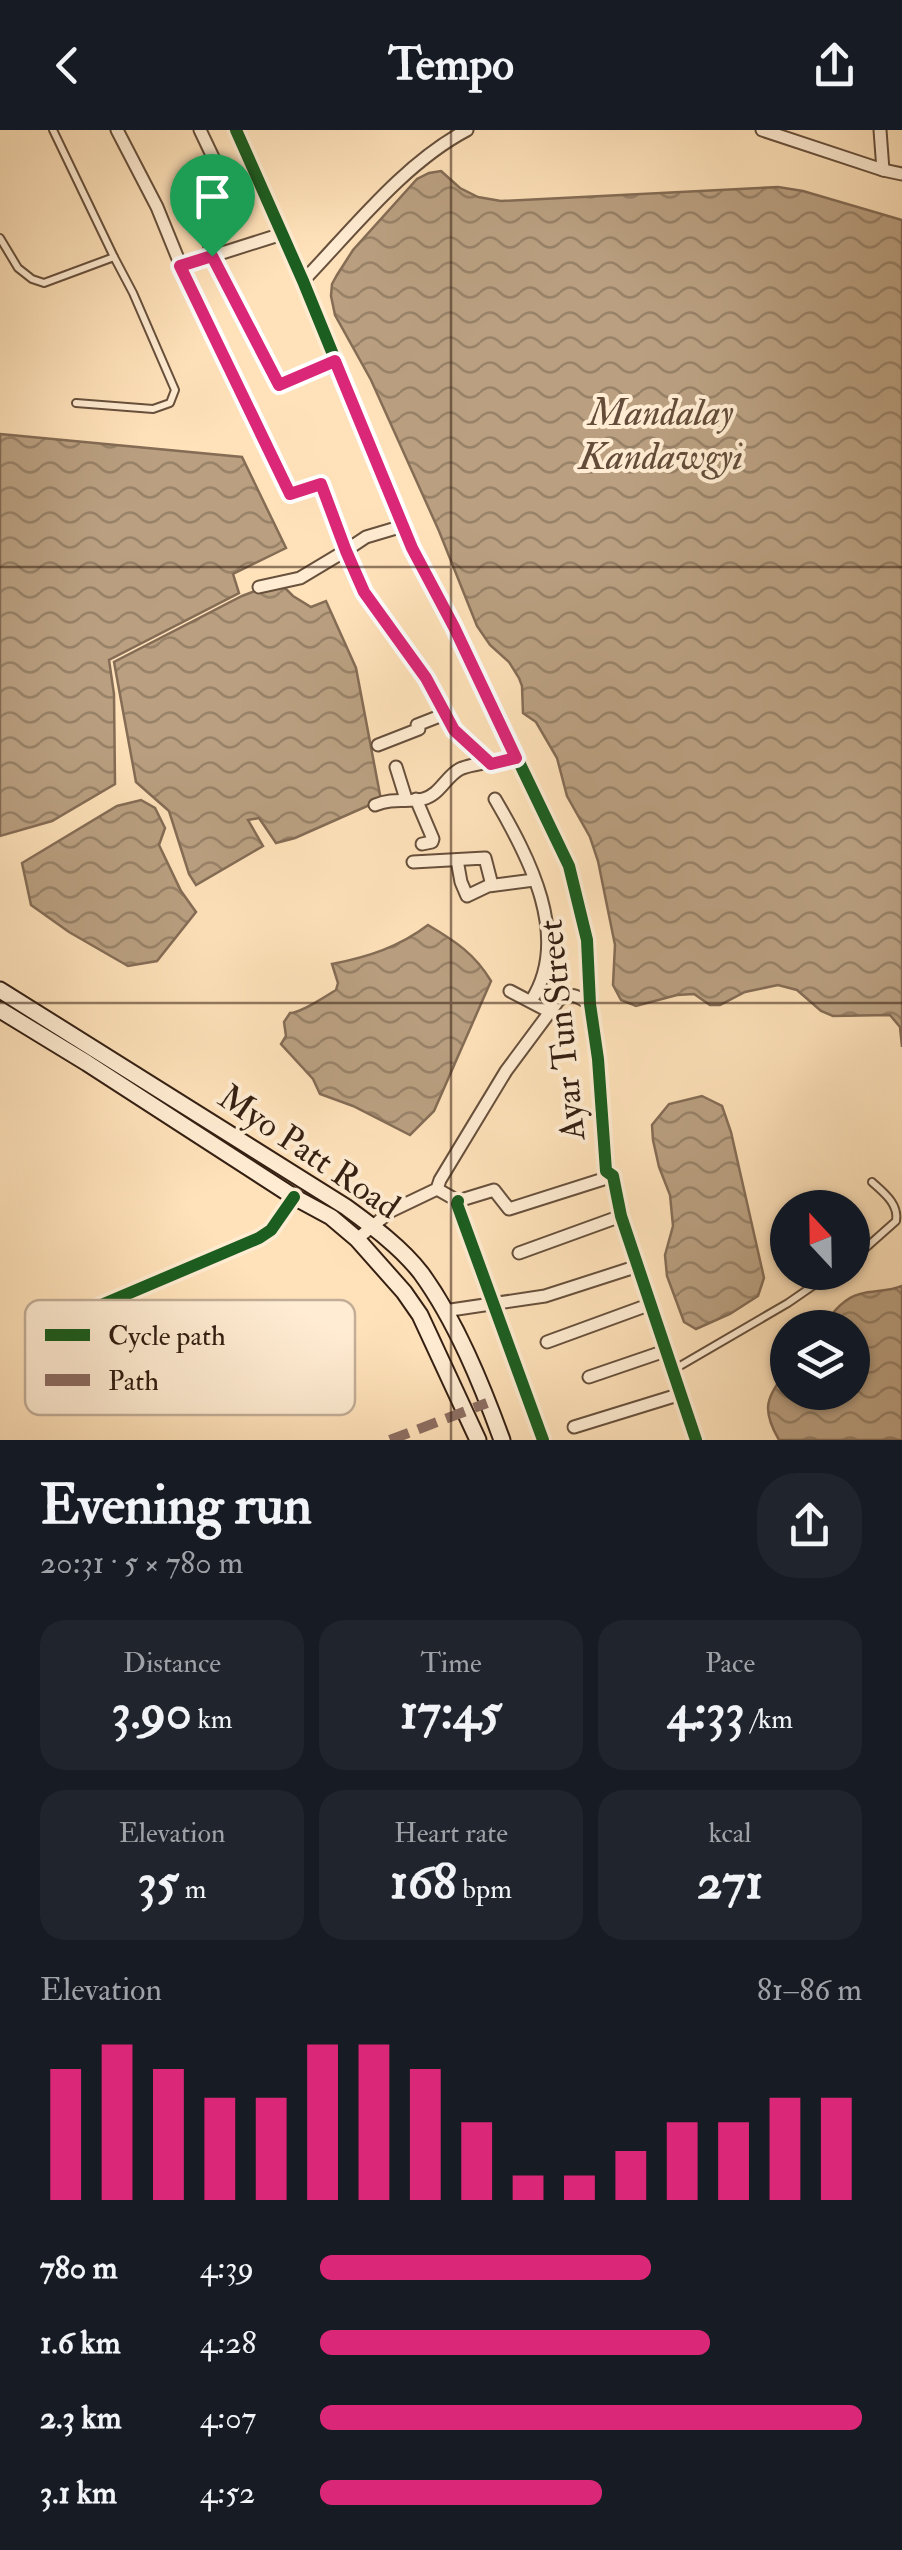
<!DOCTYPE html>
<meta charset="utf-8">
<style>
:root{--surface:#171b24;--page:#20242c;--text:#f1f3f6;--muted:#9ea1a6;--accent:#db2777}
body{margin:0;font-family:"IM FELL Double Pica",serif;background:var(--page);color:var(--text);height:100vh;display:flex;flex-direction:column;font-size:38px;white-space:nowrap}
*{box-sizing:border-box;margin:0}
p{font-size:32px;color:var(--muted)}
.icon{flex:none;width:55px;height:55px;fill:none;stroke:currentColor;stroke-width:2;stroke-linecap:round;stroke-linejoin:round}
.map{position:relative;height:1310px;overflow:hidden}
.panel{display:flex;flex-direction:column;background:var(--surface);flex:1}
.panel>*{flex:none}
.needle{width:65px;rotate:338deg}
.buttons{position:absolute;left:770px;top:1060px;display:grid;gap:20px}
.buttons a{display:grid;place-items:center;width:100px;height:100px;border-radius:50%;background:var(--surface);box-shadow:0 2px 8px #0004;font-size:50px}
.pin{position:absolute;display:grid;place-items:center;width:85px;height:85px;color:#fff;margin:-102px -42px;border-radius:50% 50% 50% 0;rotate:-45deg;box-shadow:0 0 10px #0007}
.pin .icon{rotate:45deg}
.round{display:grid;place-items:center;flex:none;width:105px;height:105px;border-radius:40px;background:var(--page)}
.overview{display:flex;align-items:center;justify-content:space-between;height:170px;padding:0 40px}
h1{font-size:55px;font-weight:700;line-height:75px}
.stats{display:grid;grid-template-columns:repeat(3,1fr);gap:15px;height:170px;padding:10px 40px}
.stats div{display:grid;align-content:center;border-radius:25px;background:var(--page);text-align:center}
.stats b{font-size:50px;font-weight:700}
.stats small{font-size:28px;font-weight:400}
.stats p{font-size:28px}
.chart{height:280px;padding:20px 40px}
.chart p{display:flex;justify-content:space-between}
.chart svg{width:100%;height:180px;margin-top:10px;stroke:var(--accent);stroke-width:6}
ul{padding:0 40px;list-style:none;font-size:32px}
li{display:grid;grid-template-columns:160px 120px 1fr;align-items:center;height:75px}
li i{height:25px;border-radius:12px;background:var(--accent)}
header{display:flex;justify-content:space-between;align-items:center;height:130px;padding:0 40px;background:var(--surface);font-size:45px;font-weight:700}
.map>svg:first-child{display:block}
</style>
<header><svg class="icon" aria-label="back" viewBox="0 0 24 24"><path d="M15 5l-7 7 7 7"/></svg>Tempo<svg class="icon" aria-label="share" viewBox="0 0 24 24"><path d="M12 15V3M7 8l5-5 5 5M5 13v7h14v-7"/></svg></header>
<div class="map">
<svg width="902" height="1310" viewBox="0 0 902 1310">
<defs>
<pattern id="water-waves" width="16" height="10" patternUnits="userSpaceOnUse" patternTransform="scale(2.5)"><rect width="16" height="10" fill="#baa081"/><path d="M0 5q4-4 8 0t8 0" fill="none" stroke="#988268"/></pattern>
</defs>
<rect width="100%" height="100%" fill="#ffe2ba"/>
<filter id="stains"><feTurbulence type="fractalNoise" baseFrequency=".002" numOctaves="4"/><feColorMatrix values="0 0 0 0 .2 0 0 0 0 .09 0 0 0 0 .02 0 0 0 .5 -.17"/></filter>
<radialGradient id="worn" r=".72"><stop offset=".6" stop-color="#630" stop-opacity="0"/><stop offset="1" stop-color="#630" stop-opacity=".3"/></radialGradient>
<!-- water -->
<g fill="url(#water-waves)" stroke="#846c55" stroke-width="2.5">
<path d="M441,41l19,17 18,9 23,4 277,-14 25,4 99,29v827l-2,-20 -10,-12 -57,1 -12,-5 -24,-21 -19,-5 -33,7 -25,13h-10l-16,-11 -17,1 -41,11 -15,-6 -8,-15 2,-40 -17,-84 -8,-24 -23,-41 -10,-38 -21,-36 -13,-9 -1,-27 -3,-8 -10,-16 -19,-17 -13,-19 -38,-95 -68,-151 -36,-65 -4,-19 1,-12 5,-9 16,-25 64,-71 12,-6z"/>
<path d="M0,304l242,23 44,91 -53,26 6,19 -130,67 5,34 1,90 -63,37 -52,15z"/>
<path d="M279,452l14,14 18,11 15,-6 30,67 25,132 -86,38 -19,5 -17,-25 -11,2 15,26 -67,39 -7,-11 -20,-63 -33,-29 -22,-120 128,-66z"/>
<path d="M141,670l14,8 10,20 -6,17 22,46 15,21 -39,49 -29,5 -59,-34 -38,-27 -9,-42 95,-57z"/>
<path d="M428,795c27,16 47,29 63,56l-57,130 -24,24 -57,-29 -33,-12 -7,-15 -32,-35 5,-8 -2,-14 6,-9c13,-1 34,-16 46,-23l2,-7 -6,-19c36,-7 67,-17 96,-39z"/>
<path d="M702,966l20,10 9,26 33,146 -6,18 -28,18 -34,15 -12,-7 -17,-46 -2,-21 8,-29 -3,-31 -11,-28 -6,-27 -1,-15 17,-21z"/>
<path d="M902,1156v154h-123c-18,-31 -13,-42 8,-69l1,21h64v-64l-30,-1c10,-13 21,-29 38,-33 14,-4 28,-2 42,-8z"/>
</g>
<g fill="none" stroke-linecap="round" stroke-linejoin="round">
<defs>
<g id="lane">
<path d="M53,0l61,127"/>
<path d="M0,108l18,30 14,11 12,4 70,-26 19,36 42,97 -5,13 -17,6 -77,-6"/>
<path d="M852,1130l44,-39c3,-17 -12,-28 -24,-39"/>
<path d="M673,1240l115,-67 45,-31"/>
</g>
<g id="street">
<path d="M117,0l40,77 24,59"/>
<path d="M200,0l31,65 29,-11"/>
<path d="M236,0l67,151 109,267 42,79 115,239 18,74 3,64 8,55 8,112 7,5 8,40 75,224"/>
<path d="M762,0l121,40 19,4"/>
<path d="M880,0l3,40"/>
<path d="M212,126l67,129 56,-24"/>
<path d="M214,126l-5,-12 4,-5 -11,-30 29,-14"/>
<path d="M303,151c49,-51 101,-118 164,-151"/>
<path d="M403,396l-37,11 -21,14 19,41 62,86 28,51 37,35"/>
<path d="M259,457l41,-9 45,-27 -24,-67 -31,10 -109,-228 101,-32"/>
<path d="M378,615l41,-16 -2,-4 28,-11"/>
<path d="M396,637l10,32"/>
<path d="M416,669l17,40 -1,3 -10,2"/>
<path d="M495,669c34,58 77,139 36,202"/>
<path d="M375,675c20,-8 30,-2 48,-6 17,-4 23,-23 37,-30 12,-6 41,-8 56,-11"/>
<path d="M457,730l4,22 6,14 21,-10 46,-6"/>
<path d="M413,732l72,-4 7,27"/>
<path d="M510,861l40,21"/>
<path d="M437,1059l21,12 36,-11 15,19 104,-33"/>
<path d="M458,1071l-1,3 86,236"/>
<path d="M357,1109l34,-28 46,-22 3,-9 66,-109 52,-70c11,-11 21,-4 32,3"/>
<path d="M519,1123l102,-37"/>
<path d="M444,1181l101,-15 93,-30"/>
<path d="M66,1190l193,-82 12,-8 23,-33"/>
<path d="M547,1212l104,-38"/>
<path d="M589,1247l76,-26"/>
<path d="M574,1297l107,-33"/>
</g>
<g id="secondary">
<path d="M0,860l346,217c26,19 55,40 75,66 35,48 61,112 81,167"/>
<path d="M0,880l87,53 207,134 37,20 26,22 47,53 16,23 58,125"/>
</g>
</defs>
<!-- lane casing -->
<use href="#lane" stroke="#67503c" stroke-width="10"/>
<!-- street casing -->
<use href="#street" stroke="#67503c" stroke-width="15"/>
<!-- secondary casing -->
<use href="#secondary" stroke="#341f12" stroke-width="19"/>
<!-- lane -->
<use href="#lane" stroke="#ffecd2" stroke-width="6"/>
<!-- street -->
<use href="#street" stroke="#ffecd2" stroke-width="11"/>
<!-- secondary -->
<use href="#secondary" stroke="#ffecd2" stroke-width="15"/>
<!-- quiet -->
<path stroke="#8d6e63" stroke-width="10" stroke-dasharray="20 10" stroke-linecap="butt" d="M390,1310l97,-37"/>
<defs>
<g id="cycleway">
<path d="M236,0l67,151 109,267 42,79 115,239 18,74 3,64 8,55 8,112 7,5 8,40 75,224"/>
<path d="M458,1071l-1,3 86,236"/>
<path d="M66,1190l193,-82 12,-8 23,-33"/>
</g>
</defs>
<!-- cycleway casing -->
<use href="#cycleway" stroke="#ffecd2" stroke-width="19"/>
<!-- cycleway -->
<use href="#cycleway" stroke="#1b5e20" stroke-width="12"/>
</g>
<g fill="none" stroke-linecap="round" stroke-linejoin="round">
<defs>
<path id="route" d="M212,126l67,129 56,-24 77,187 42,79 62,131 -25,6 -37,-34 -28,-52 -62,-86 -18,-41 -25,-67 -31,10 -110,-228z"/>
</defs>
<!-- route casing -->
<use href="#route" stroke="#fff" stroke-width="20"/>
<!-- route -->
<use href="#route" stroke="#db2777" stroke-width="12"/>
</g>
<!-- grid -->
<path fill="none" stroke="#341f12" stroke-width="2.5" stroke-opacity="0.55" d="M451,0v1310M0,437h902M0,873h902"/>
<g text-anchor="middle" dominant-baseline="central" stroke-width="8" stroke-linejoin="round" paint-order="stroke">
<!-- street labels -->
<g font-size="35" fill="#341f12" stroke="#ffecd2">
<text transform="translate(562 900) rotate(-96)">Ayar Tun Street</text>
<text transform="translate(309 1022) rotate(34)">Myo Patt Road</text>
</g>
<!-- water labels -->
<g font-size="38" font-style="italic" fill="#634c39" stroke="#ffecd2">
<text x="661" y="283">Mandalay<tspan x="661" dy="44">Kandawgyi</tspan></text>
</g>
</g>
<!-- legend -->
<rect x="25" y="1170" width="330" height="115" rx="15" fill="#ffecd2" stroke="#c2ae98" stroke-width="2.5"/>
<rect x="45" y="1199" width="45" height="12" fill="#1b5e20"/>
<rect x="45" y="1244" width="45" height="12" fill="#8d6e63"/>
<g font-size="28" fill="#341f12">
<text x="108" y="1215">Cycle path</text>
<text x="108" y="1260">Path</text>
</g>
<rect width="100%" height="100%" filter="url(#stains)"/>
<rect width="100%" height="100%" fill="url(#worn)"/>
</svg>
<div class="buttons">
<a><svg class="needle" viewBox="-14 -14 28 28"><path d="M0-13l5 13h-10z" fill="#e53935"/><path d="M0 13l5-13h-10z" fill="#9ea1a6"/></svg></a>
<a><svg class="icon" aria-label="layers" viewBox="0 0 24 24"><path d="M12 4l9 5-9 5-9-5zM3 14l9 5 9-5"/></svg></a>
</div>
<div class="pin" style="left:212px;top:126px;background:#1e9e55"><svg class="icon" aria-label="arrive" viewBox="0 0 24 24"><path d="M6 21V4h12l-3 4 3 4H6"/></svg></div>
</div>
<section class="panel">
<div class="overview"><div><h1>Evening run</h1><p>20:31 · 5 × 780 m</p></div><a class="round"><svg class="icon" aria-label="share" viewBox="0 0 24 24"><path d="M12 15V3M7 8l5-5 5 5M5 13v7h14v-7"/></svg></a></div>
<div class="stats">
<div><p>Distance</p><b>3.90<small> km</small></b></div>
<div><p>Time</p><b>17:45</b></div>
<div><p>Pace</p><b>4:33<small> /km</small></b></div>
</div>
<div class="stats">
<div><p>Elevation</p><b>35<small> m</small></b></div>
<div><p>Heart rate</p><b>168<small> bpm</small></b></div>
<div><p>kcal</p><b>271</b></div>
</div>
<div class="chart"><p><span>Elevation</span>81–86 m</p>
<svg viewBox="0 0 160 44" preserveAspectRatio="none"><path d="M5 44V12M15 44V6M25 44V12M35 44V19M45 44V19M55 44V6M65 44V6M75 44V12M85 44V25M95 44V38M105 44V38M115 44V32M125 44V25M135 44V25M145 44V19M155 44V19"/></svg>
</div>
<ul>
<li><b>780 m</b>4:39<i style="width:61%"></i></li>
<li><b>1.6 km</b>4:28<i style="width:72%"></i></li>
<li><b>2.3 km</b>4:07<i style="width:100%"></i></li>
<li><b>3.1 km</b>4:52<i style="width:52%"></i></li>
</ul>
</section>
